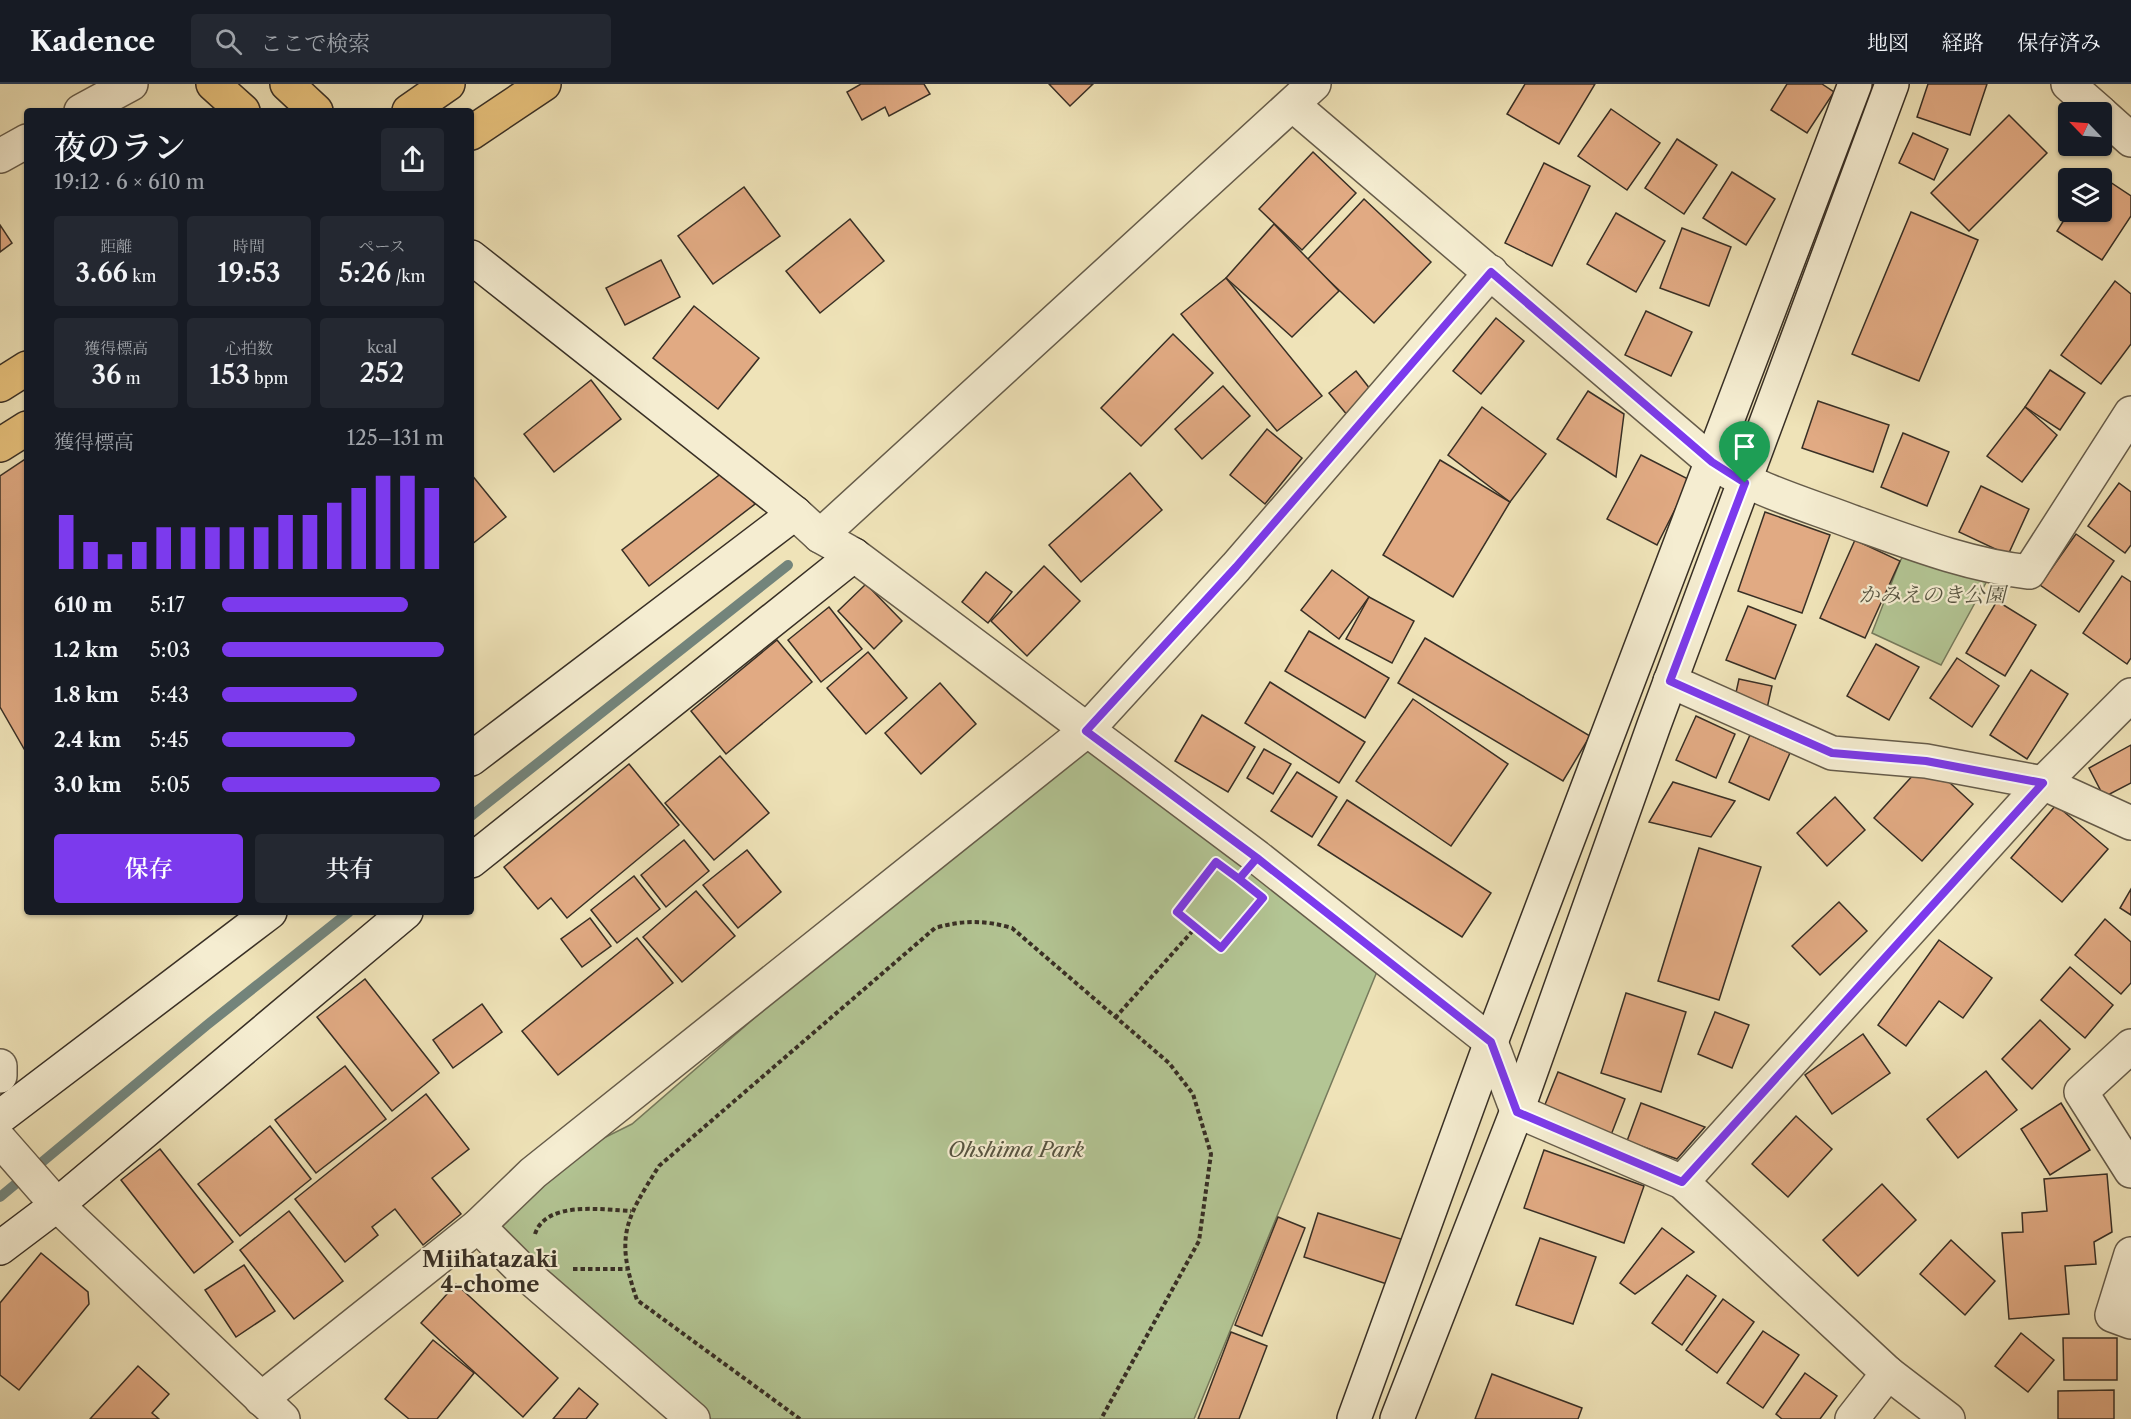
<!DOCTYPE html>
<html lang="ja">
<meta charset="utf-8">
<style>
:root{--surface:#171b24;--page:#242831;--text:#f1f3f6;--muted:#9ea1a6;--line:#363941;--accent:#7c3aed}
body{margin:0;font-family:"Libre Caslon Text","Noto Serif JP",serif;background:var(--page);color:var(--text);height:100vh;display:flex;flex-direction:column;font-size:22px;white-space:nowrap}
*{box-sizing:border-box;margin:0}
p{font-size:20px;color:var(--muted)}
.icon{flex:none;width:33px;height:33px;fill:none;stroke:currentColor;stroke-width:2;stroke-linecap:round;stroke-linejoin:round}
.map{position:relative;flex:1;overflow:hidden}
.details{position:absolute;left:24px;top:24px;width:450px;height:807px;display:flex;flex-direction:column;background:var(--surface);border-radius:6px;box-shadow:0 2px 4px #0004}
.details>*{flex:none}
.needle{width:39px;rotate:295deg}
.controls{position:absolute;left:2058px;top:18px;display:grid;gap:12px}
.controls a{display:grid;place-items:center;width:54px;height:54px;border-radius:6px;background:var(--surface);box-shadow:0 2px 4px #0004;font-size:30px}
.pin{position:absolute;display:grid;place-items:center;width:51px;height:51px;color:#fff;margin:-62px -26px;border-radius:50% 50% 50% 0;rotate:-45deg;box-shadow:0 0 6px #0007}
.pin .icon{rotate:45deg}
.round{display:grid;place-items:center;flex:none;width:63px;height:63px;border-radius:6px;background:var(--page)}
.overview{display:flex;align-items:center;justify-content:space-between;height:102px;padding:0 30px}
h1{font-size:33px;font-weight:600;line-height:45px}
.figures{display:grid;grid-template-columns:repeat(3,1fr);gap:9px;height:102px;padding:6px 30px}
.figures div{display:grid;align-content:center;border-radius:6px;background:var(--page);text-align:center}
.figures b{font-size:26px;font-weight:600}
.figures small{font-size:16px;font-weight:400}
.figures p{font-size:16px}
.chart{height:168px;padding:12px 30px}
.chart p{display:flex;justify-content:space-between}
.chart svg{width:100%;height:108px;margin-top:6px;stroke:var(--accent);stroke-width:6}
.cta{display:flex;gap:12px;margin-top:auto;padding:12px 30px}
.cta a{flex:1;height:69px;border-radius:6px;background:var(--accent);color:#fff;font-size:24px;font-weight:600;line-height:69px;text-align:center}
.cta a+a{background:var(--page);color:var(--text)}
ul{padding:0 30px;list-style:none;font-size:20px}
li{display:grid;grid-template-columns:96px 72px 1fr;align-items:center;height:45px}
li i{height:15px;border-radius:8px;background:var(--accent)}
header{display:flex;align-items:center;gap:36px;box-sizing:border-box;height:84px;padding:0 30px;background:var(--surface);border-bottom:2px solid var(--line)}
header strong{font-size:28px}
nav{display:flex;gap:33px;margin-inline-start:auto;font-size:21px}
.search{width:420px;height:54px;background:var(--page);display:flex;align-items:center;gap:15px;box-sizing:border-box;padding:0 21px;border-radius:6px;color:var(--muted);font-size:22px}
.map>svg:first-child{display:block}
</style>
<header>
<strong>Kadence</strong>
<div class="search"><svg class="icon" aria-label="search" viewBox="0 0 24 24"><circle cx="10" cy="10" r="6"/><path d="M15 15l6 6"/></svg>ここで検索</div>
<nav><a>地図</a><a>経路</a><a>保存済み</a></nav>
</header>
<div class="map">
<svg width="2131" height="1335" viewBox="0 0 2131 1335">
<rect width="100%" height="100%" fill="#efe3b8"/>
<filter id="stains"><feTurbulence type="fractalNoise" baseFrequency=".00333" numOctaves="4"/><feColorMatrix values="0 0 0 0 .2 0 0 0 0 .09 0 0 0 0 .02 0 0 0 .5 -.17"/></filter>
<radialGradient id="worn" r=".72"><stop offset=".6" stop-color="#630" stop-opacity="0"/><stop offset="1" stop-color="#630" stop-opacity=".3"/></radialGradient>
<!-- green -->
<g fill="#b3c594" stroke="#767a5c" stroke-width="1.5">
<path d="M1912,459l82,25 -53,97 -69,-32 28,-72z"/>
<path d="M1086,647l299,221 -191,467h-493l-223,-193 55,-53 99,-49z"/>
</g>
<g fill="none" stroke-linecap="round" stroke-linejoin="round">
<!-- stream -->
<g stroke="#73847b" stroke-width="10">
<path d="M471,732l317,-251"/>
<path d="M0,1113l207,-172 142,-113"/>
</g>
</g>
<!-- building -->
<g fill="#e1aa83" stroke="#382f25" stroke-width="1.5">
<path d="M861,0h63l6,10 -41,22 -4,-9 -23,13 -15,-28z"/>
<path d="M1049,0h44l-23,22z"/>
<path d="M1525,0h70l-36,60 -52,-30z"/>
<path d="M1787,0h35l12,8 -27,41 -36,-23z"/>
<path d="M1928,0h59l-17,51 -53,-18z"/>
<path d="M1611,25l49,34 -33,47 -49,-34z"/>
<path d="M2009,31l38,38 -78,78 -38,-38z"/>
<path d="M1913,49l35,16 -14,31 -35,-17z"/>
<path d="M1677,55l40,26 -33,49 -39,-26z"/>
<path d="M1313,68l43,41 -54,57 -43,-41z"/>
<path d="M1544,79l46,23 -38,80 -47,-23z"/>
<path d="M1732,88l43,27 -29,46 -43,-27z"/>
<path d="M2095,88l36,24v20l-29,44 -45,-29 12,-19h33v-34h-11z"/>
<path d="M744,103l36,49 -67,48 -35,-48z"/>
<path d="M1364,115l67,63 -57,61 -67,-63z"/>
<path d="M1911,128l67,28 -59,141 -67,-27z"/>
<path d="M1616,129l49,28 -29,51 -49,-28z"/>
<path d="M850,135l34,42 -64,52 -34,-42z"/>
<path d="M1274,140l65,67 -47,46 -66,-59z"/>
<path d="M0,141l12,18 -12,9z"/>
<path d="M1682,144l49,19 -22,59 -49,-18z"/>
<path d="M661,176l19,37 -55,28 -19,-37z"/>
<path d="M1226,194l96,118 -45,35 -96,-117z"/>
<path d="M2115,197l16,13v50l-30,40 -40,-29z"/>
<path d="M694,222l65,52 -41,51 -65,-51z"/>
<path d="M1646,227l46,21 -21,44 -46,-21z"/>
<path d="M1496,234l28,23 -43,53 -28,-23z"/>
<path d="M1173,250l40,39 -72,73 -40,-38z"/>
<path d="M2050,286l35,23 -25,37 -35,-23z"/>
<path d="M1356,287l18,23 -26,22 -19,-23z"/>
<path d="M591,296l30,39 -67,53 -30,-38z"/>
<path d="M1223,302l27,30 -48,43 -27,-30z"/>
<path d="M1588,307l36,23 -8,63 -59,-38z"/>
<path d="M1818,317l71,24 -16,47 -71,-24z"/>
<path d="M1482,323l64,47 -36,48 -62,-47z"/>
<path d="M2025,323l32,28 -35,47 -35,-26z"/>
<path d="M1267,345l35,29 -37,46 -35,-29z"/>
<path d="M1903,349l46,19 -22,54 -46,-19z"/>
<path d="M1641,371l49,25 -33,65 -50,-26z"/>
<path d="M27,374v296l-27,-47v-231z"/>
<path d="M1440,376l70,42 -57,95 -70,-42z"/>
<path d="M727,385l28,35 -106,82 -27,-36z"/>
<path d="M1130,389l32,37 -81,72 -32,-37z"/>
<path d="M471,390l35,43 -35,28z"/>
<path d="M2119,399l12,9v53l-6,8 -37,-27z"/>
<path d="M1981,402l48,23 -21,46 -49,-23z"/>
<path d="M1765,428l65,23 -28,78 -64,-22z"/>
<path d="M2076,450l38,27 -35,51 -39,-27z"/>
<path d="M1855,456l45,21 -35,77 -45,-20z"/>
<path d="M1044,482l36,35 -53,55 -36,-35z"/>
<path d="M1332,486l37,27 -30,42 -38,-29z"/>
<path d="M986,488l26,20 -24,31 -26,-21z"/>
<path d="M2122,492l9,6v76l-4,6 -44,-31z"/>
<path d="M866,500l36,37 -28,28 -36,-38z"/>
<path d="M1369,513l45,24 -22,42 -46,-24z"/>
<path d="M1997,517l39,24 -31,51 -39,-23z"/>
<path d="M1748,522l48,19 -21,54 -49,-19z"/>
<path d="M829,523l33,42 -41,33 -33,-42z"/>
<path d="M1309,547l80,47 -24,40 -80,-47z"/>
<path d="M1425,554l165,98 -27,45 -165,-98z"/>
<path d="M777,556l35,42 -86,72 -35,-43z"/>
<path d="M1876,560l43,23 -30,53 -42,-24z"/>
<path d="M868,568l39,46 -41,36 -39,-46z"/>
<path d="M1957,574l42,28 -27,41 -42,-29z"/>
<path d="M2031,586l37,24 -41,65 -37,-24z"/>
<path d="M1739,595l33,7 -6,27 -31,-16z"/>
<path d="M1270,598l95,60 -26,41 -94,-60z"/>
<path d="M940,599l36,41 -55,50 -36,-41z"/>
<path d="M1413,615l95,65 -57,82 -95,-65z"/>
<path d="M1202,631l53,32 -27,45 -53,-31z"/>
<path d="M1696,632l39,18 -19,44 -40,-18z"/>
<path d="M1750,651l40,18 -21,47 -40,-18z"/>
<path d="M2131,661v38l-27,14 -15,-29z"/>
<path d="M1264,665l27,15 -18,30 -26,-16z"/>
<path d="M720,672l49,57 -55,47 -49,-57z"/>
<path d="M1926,677l47,43 -51,57 -48,-43z"/>
<path d="M629,680l50,61 -112,93 -16,-20 -13,11 -34,-42z"/>
<path d="M1297,688l40,25 -25,40 -41,-26z"/>
<path d="M1673,698l62,19 -24,36 -62,-15z"/>
<path d="M1835,713l30,33 -38,36 -30,-33z"/>
<path d="M1347,716l144,93 -29,44 -144,-92z"/>
<path d="M2056,721l52,44 -46,53 -51,-44z"/>
<path d="M684,756l25,31 -43,36 -25,-32z"/>
<path d="M1699,764l62,19 -42,133 -61,-19z"/>
<path d="M747,766l34,42 -43,36 -35,-43z"/>
<path d="M634,792l26,33 -43,34 -26,-33z"/>
<path d="M2131,805v26l-11,-7z"/>
<path d="M696,807l39,45 -53,46 -39,-45z"/>
<path d="M1839,818l28,29 -47,44 -28,-29z"/>
<path d="M590,834l21,28 -29,21 -21,-28z"/>
<path d="M2105,835l26,23v41l-10,11 -46,-39z"/>
<path d="M637,854l36,45 -115,92 -36,-44z"/>
<path d="M1939,856l53,38 -29,40 -24,-17 -33,45 -28,-21z"/>
<path d="M2070,883l43,38 -28,33 -44,-38z"/>
<path d="M365,895l74,94 -47,38 -75,-94z"/>
<path d="M1626,909l60,19 -25,80 -60,-19z"/>
<path d="M482,920l20,28 -49,36 -20,-28z"/>
<path d="M1715,928l34,13 -17,43 -34,-14z"/>
<path d="M2040,936l30,29 -38,40 -30,-30z"/>
<path d="M1863,950l27,39 -58,41 -27,-39z"/>
<path d="M345,982l41,53 -70,54 -41,-53z"/>
<path d="M1986,987l31,39 -59,48 -31,-39z"/>
<path d="M1558,988l67,27 -14,36 -67,-28z"/>
<path d="M426,1010l43,55 -37,29 29,36 -38,31 -28,-36 -23,18 6,8 -33,27 -50,-63z"/>
<path d="M1641,1019l64,24 -28,32 -50,-18z"/>
<path d="M2061,1019l29,47 -40,25 -29,-46z"/>
<path d="M1796,1032l36,33 -44,48 -36,-33z"/>
<path d="M270,1042l41,53 -71,57 -42,-52z"/>
<path d="M160,1065l73,93 -39,31 -73,-93z"/>
<path d="M1544,1066l100,36 -20,57 -100,-35z"/>
<path d="M2107,1090l5,58 -18,10 2,22 -31,2 4,48 -60,5 -7,-86 21,-1 -1,-19 25,-2 -3,-32z"/>
<path d="M1882,1100l34,36 -58,56 -35,-36z"/>
<path d="M289,1127l54,70 -49,38 -54,-69z"/>
<path d="M1318,1129l86,27 -14,45 -86,-28z"/>
<path d="M1278,1133l27,11 -43,108 -27,-11z"/>
<path d="M1662,1144l32,24 -59,42 -15,-11z"/>
<path d="M1540,1154l56,19 -23,67 -57,-19z"/>
<path d="M1951,1156l44,41 -30,34 -45,-41z"/>
<path d="M41,1169l47,39 1,12 -70,86 -19,-15v-72z"/>
<path d="M244,1181l31,46 -39,26 -31,-47z"/>
<path d="M1687,1191l29,21 -34,49 -30,-22z"/>
<path d="M456,1200l102,94 -35,39 -102,-94z"/>
<path d="M1723,1215l31,23 -37,51 -31,-23z"/>
<path d="M1763,1247l36,24 -36,53 -36,-25z"/>
<path d="M1231,1248l36,14 -28,73h-41z"/>
<path d="M2021,1249l33,27 -26,32 -33,-26z"/>
<path d="M2063,1254h54v42h-53z"/>
<path d="M433,1256l41,33 -37,46h-28l-24,-20z"/>
<path d="M138,1282l31,28 -17,19 7,6h-69z"/>
<path d="M1805,1289l32,23 -17,23h-38l-6,-5z"/>
<path d="M1492,1290l90,34 -4,11h-103z"/>
<path d="M579,1304l19,16 -12,15h-33z"/>
<path d="M2114,1306v29h-56v-28z"/>
</g>
<g fill="none" stroke-linecap="round" stroke-linejoin="round">
<defs>
<g id="street">
<path d="M2068,0l32,28"/>
<path d="M1293,21l419,357c44,28 90,41 138,59 59,21 117,44 179,51l102,-159"/>
<path d="M81,27l50,-27"/>
<path d="M2102,30l29,26"/>
<path d="M0,72l27,-15"/>
<path d="M795,429l25,23 34,19 403,302 234,185 26,69 165,71 206,191 60,46"/>
<path d="M820,452l494,-452"/>
<path d="M1670,597l162,72 94,8 117,22 88,40"/>
<path d="M2131,962l-50,46 50,79"/>
<path d="M0,982v10"/>
<path d="M0,1056l57,65 226,214"/>
<path d="M1682,1098l361,-399 88,-88"/>
<path d="M478,1142l50,50 165,143"/>
<path d="M2131,1170l-19,61 19,7"/>
<path d="M261,1315l217,-173 55,-53 553,-442 150,-164 255,-295"/>
<path d="M1852,1335l36,-46"/>
</g>
<g id="secondary">
<path d="M471,173l324,256 -324,246"/>
<path d="M471,777l383,-306"/>
<path d="M0,1033l270,-205"/>
<path d="M0,1164l57,-43 349,-293"/>
<path d="M1354,1335l137,-377 364,-958"/>
<path d="M1397,1335l120,-308 137,-386 238,-641"/>
</g>
<g id="primary">
<path d="M213,0l30,27"/>
<path d="M287,0l29,27"/>
</g>
<g id="highway">
<path d="M409,27l39,-27"/>
<path d="M471,49l73,-49"/>
<path d="M0,301l27,-17"/>
<path d="M0,361l27,-17"/>
</g>
</defs>
<!-- street casing -->
<use href="#street" stroke="#665c4a" stroke-width="36"/>
<!-- secondary casing -->
<use href="#secondary" stroke="#382f25" stroke-width="36"/>
<!-- primary casing -->
<use href="#primary" stroke="#382f25" stroke-width="36"/>
<!-- highway casing -->
<use href="#highway" stroke="#382f25" stroke-width="36"/>
<!-- path -->
<g stroke="#382f25" stroke-width="4" stroke-dasharray="4.5 3" stroke-linecap="butt">
<path d="M1212,783l-35,45 44,36 39,-47"/>
<path d="M1115,934l81,-91"/>
<path d="M535,1150c11,-34 69,-24 96,-23"/>
<path d="M573,1185h53"/>
<path d="M800,1335l-163,-119c-22,-63 -12,-80 22,-134l276,-238c28,-8 49,-8 77,0l157,135 24,31 18,60 -12,87 -98,178"/>
</g>
<!-- street -->
<use href="#street" stroke="#f5edd1" stroke-width="33"/>
<!-- secondary -->
<use href="#secondary" stroke="#f5edd1" stroke-width="33"/>
<!-- primary -->
<use href="#primary" stroke="#e8c27c" stroke-width="33"/>
<!-- highway -->
<use href="#highway" stroke="#e8c27c" stroke-width="33"/>
</g>
<g fill="none" stroke-linecap="round" stroke-linejoin="round">
<defs>
<path id="route" d="M1745,399l-33,-21 -221,-190 -255,295 -150,164 171,127 -18,21 -23,-17 -39,50 44,36 42,-50 -24,-19 18,-21 234,184 26,70 165,70 361,-399 -117,-22 -94,-8 -162,-72 75,-198"/>
</defs>
<!-- route casing -->
<use href="#route" stroke="#fff" stroke-width="12"/>
<!-- route -->
<use href="#route" stroke="#7c3aed" stroke-width="8"/>
</g>
<g text-anchor="middle" dominant-baseline="central" stroke-width="4.5" stroke-linejoin="round" paint-order="stroke">
<!-- park labels -->
<g font-size="21" font-style="italic" fill="#575441" stroke="#f5edd1">
<text x="1932" y="510">かみえのき公園</text>
<text x="1016" y="1065">Ohshima Park</text>
</g>
<!-- neighbourhood labels -->
<g font-size="22" font-weight="bold" fill="#382f25" stroke="#f5edd1">
<text x="490" y="1175">Miihatazaki<tspan x="490" dy="25">4-chome</tspan></text>
</g>
</g>
<rect width="100%" height="100%" filter="url(#stains)"/>
<rect width="100%" height="100%" fill="url(#worn)"/>
</svg>
<div class="controls">
<a><svg class="needle" viewBox="-14 -14 28 28"><path d="M0-13l5 13h-10z" fill="#e53935"/><path d="M0 13l5-13h-10z" fill="#9ea1a6"/></svg></a>
<a><svg class="icon" aria-label="layers" viewBox="0 0 24 24"><path d="M12 4l9 5-9 5-9-5zM3 14l9 5 9-5"/></svg></a>
</div>
<div class="pin" style="left:1745px;top:399px;background:#1e9e55"><svg class="icon" aria-label="arrive" viewBox="0 0 24 24"><path d="M6 21V4h12l-3 4 3 4H6"/></svg></div>
<section class="details">
<div class="overview"><div><h1>夜のラン</h1><p>19:12 · 6 × 610 m</p></div><a class="round"><svg class="icon" aria-label="share" viewBox="0 0 24 24"><path d="M12 15V3M7 8l5-5 5 5M5 13v7h14v-7"/></svg></a></div>
<div class="figures">
<div><p>距離</p><b>3.66<small> km</small></b></div>
<div><p>時間</p><b>19:53</b></div>
<div><p>ペース</p><b>5:26<small> /km</small></b></div>
</div>
<div class="figures">
<div><p>獲得標高</p><b>36<small> m</small></b></div>
<div><p>心拍数</p><b>153<small> bpm</small></b></div>
<div><p>kcal</p><b>252</b></div>
</div>
<div class="chart"><p><span>獲得標高</span>125–131 m</p>
<svg viewBox="0 0 160 44" preserveAspectRatio="none"><path d="M5 44V22M15 44V33M25 44V38M35 44V33M45 44V27M55 44V27M65 44V27M75 44V27M85 44V27M95 44V22M105 44V22M115 44V17M125 44V11M135 44V6M145 44V6M155 44V11"/></svg>
</div>
<ul>
<li><b>610 m</b>5:17<i style="width:84%"></i></li>
<li><b>1.2 km</b>5:03<i style="width:100%"></i></li>
<li><b>1.8 km</b>5:43<i style="width:61%"></i></li>
<li><b>2.4 km</b>5:45<i style="width:60%"></i></li>
<li><b>3.0 km</b>5:05<i style="width:98%"></i></li>
</ul>
<div class="cta"><a>保存</a><a>共有</a></div>
</section>
</div>
